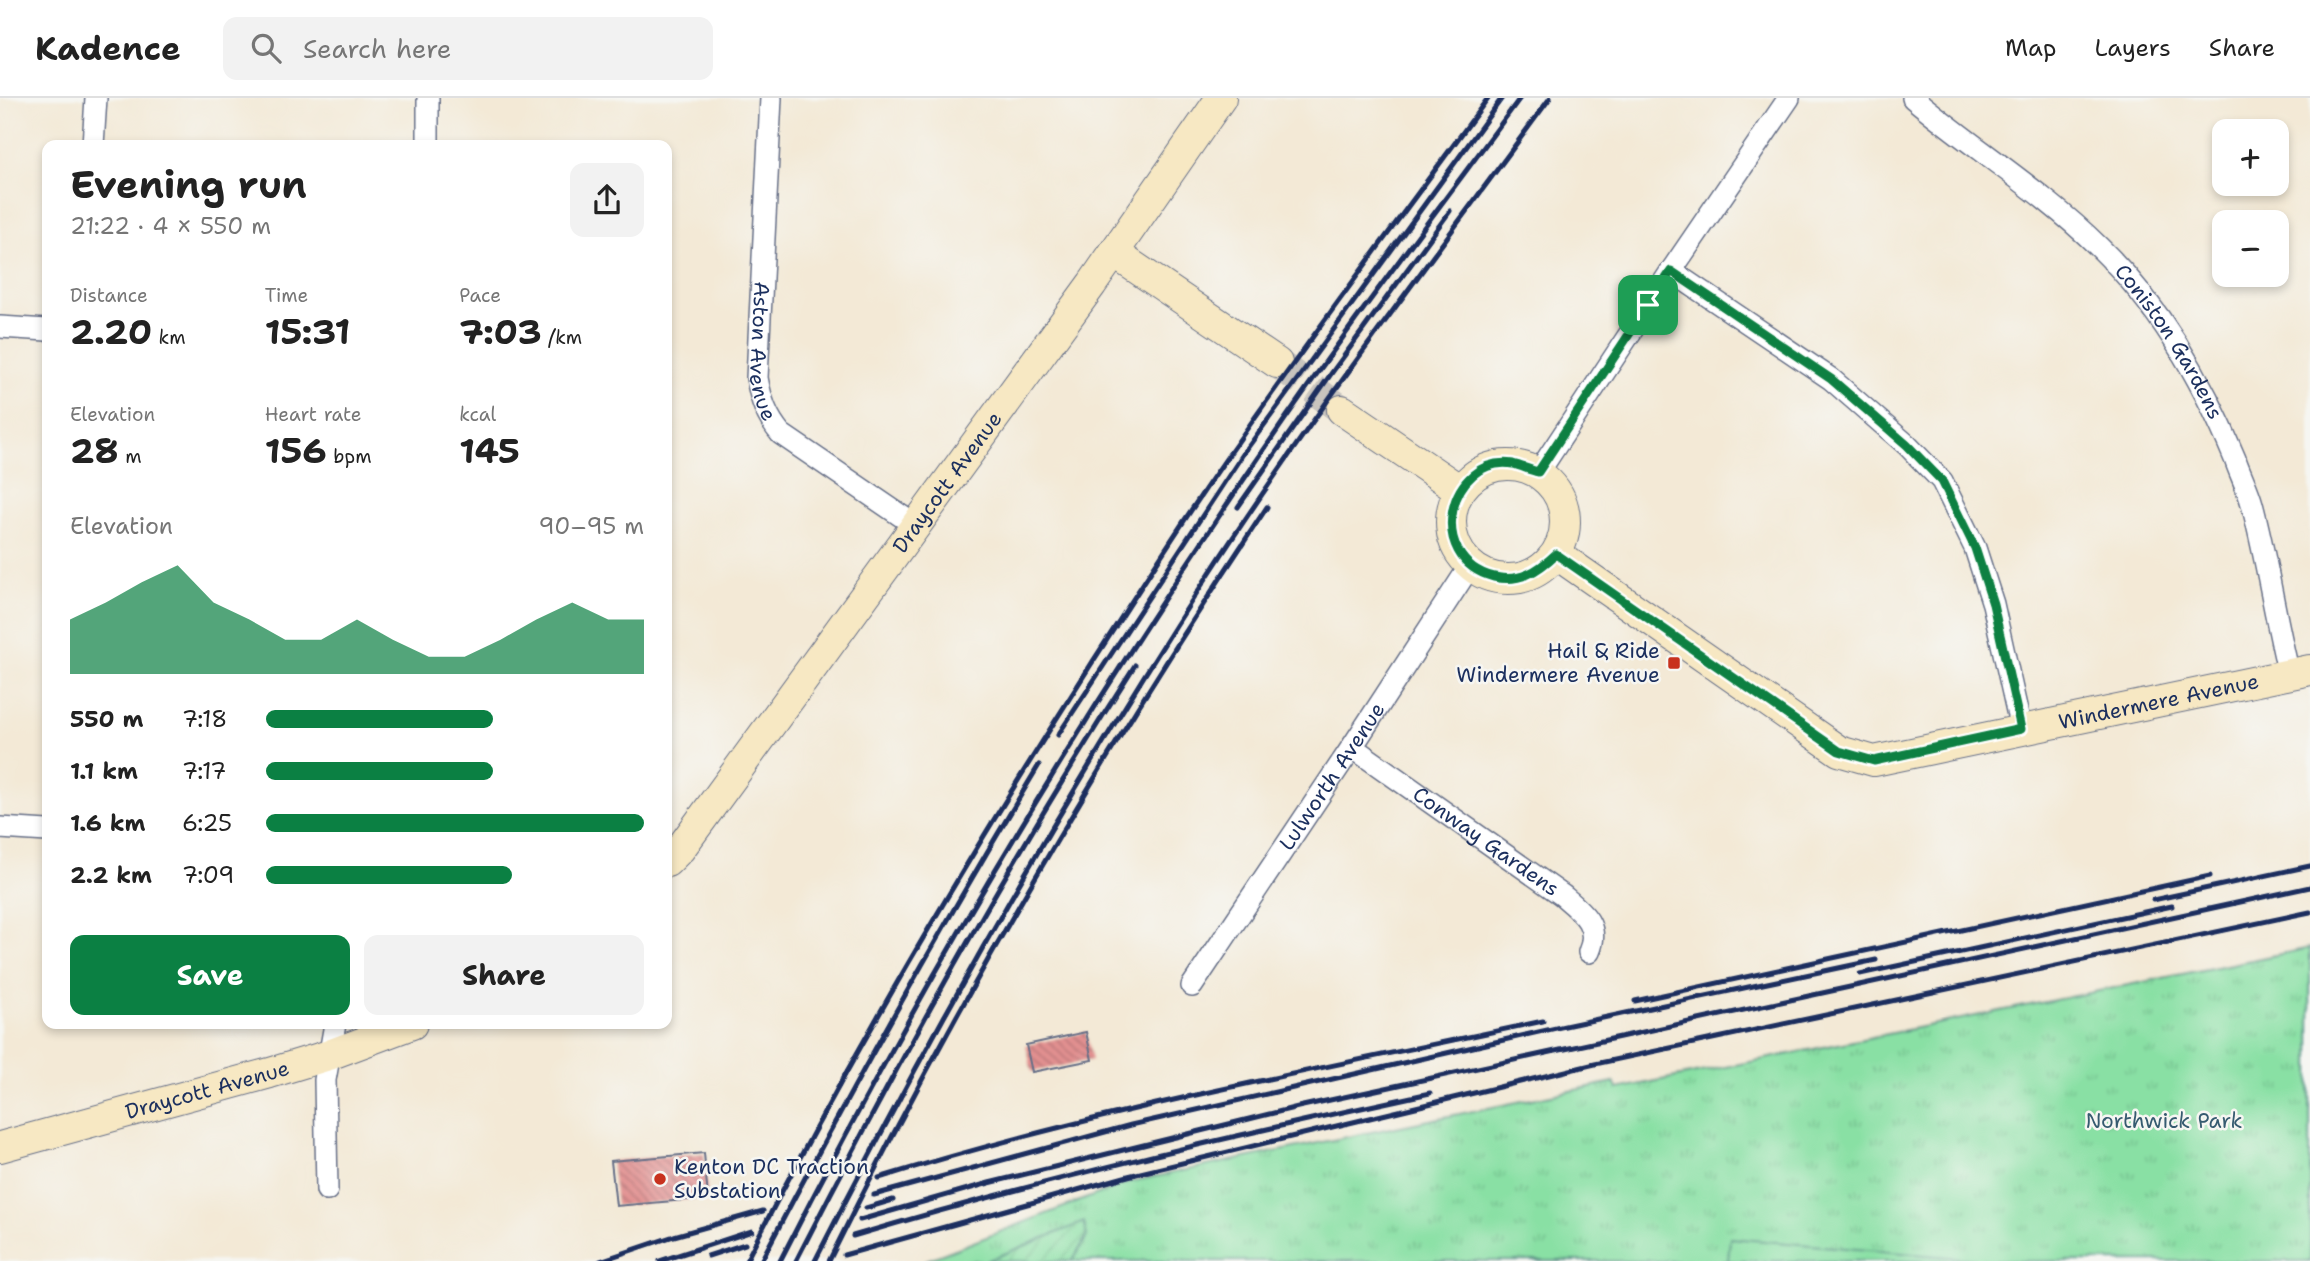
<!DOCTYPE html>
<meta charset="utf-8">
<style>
:root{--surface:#fff;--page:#f2f2f2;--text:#222;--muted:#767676;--line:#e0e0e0;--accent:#0b8043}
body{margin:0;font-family:"Shantell Sans",sans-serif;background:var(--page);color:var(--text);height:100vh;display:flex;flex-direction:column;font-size:26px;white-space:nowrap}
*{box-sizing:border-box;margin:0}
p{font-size:23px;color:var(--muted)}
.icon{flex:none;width:38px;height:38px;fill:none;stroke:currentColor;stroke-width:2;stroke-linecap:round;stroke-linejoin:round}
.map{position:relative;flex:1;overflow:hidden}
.side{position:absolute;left:42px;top:42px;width:630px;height:889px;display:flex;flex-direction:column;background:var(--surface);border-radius:14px;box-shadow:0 4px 10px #0003}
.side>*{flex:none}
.tools{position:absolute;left:2212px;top:21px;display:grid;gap:14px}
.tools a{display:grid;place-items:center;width:77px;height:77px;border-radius:14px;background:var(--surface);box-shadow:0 4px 10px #0003;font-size:35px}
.pin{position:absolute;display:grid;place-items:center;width:60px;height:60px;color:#fff;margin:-30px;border-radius:14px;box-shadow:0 4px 10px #0006}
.round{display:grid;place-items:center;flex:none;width:74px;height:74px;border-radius:14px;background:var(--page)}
.head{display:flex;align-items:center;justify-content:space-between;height:119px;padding:0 28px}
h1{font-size:38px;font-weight:700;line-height:52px}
.figures{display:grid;grid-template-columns:repeat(3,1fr);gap:10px;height:119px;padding:7px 28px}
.figures div{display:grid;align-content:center}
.figures b{font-size:35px;font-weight:700}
.figures small{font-size:19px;font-weight:400}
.figures p{font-size:19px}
.chart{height:196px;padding:14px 28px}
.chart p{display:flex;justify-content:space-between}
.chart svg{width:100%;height:126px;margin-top:7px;fill:var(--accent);opacity:.7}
.primary-button{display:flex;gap:14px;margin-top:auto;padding:14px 28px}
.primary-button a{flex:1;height:80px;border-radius:14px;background:var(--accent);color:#fff;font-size:28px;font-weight:700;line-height:80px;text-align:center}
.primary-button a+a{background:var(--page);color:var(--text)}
ul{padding:0 28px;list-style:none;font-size:23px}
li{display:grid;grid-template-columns:112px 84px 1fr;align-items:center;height:52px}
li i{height:18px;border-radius:9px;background:var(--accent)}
header{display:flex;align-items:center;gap:42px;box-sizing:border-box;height:98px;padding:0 35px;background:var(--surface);border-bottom:2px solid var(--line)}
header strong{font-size:33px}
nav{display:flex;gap:38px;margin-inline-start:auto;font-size:24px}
.search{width:490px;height:63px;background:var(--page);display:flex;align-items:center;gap:18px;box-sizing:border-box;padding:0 24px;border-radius:14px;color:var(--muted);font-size:26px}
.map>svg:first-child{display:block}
</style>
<header>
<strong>Kadence</strong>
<div class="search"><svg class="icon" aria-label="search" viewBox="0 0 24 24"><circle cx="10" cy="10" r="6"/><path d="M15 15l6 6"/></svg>Search here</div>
<nav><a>Map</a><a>Layers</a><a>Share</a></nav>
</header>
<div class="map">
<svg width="2310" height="1163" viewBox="0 0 2310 1163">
<defs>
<pattern id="grass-tufts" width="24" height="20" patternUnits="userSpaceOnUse" patternTransform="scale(1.75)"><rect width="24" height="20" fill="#89e0a4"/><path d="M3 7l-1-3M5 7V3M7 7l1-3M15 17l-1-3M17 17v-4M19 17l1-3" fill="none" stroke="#76c090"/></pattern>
<pattern id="garden-furrows" width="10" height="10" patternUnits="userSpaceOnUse" patternTransform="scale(1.75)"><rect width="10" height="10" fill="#89e0a4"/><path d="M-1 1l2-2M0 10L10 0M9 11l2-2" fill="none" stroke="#76c090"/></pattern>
<pattern id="building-back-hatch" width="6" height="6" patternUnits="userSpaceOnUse" patternTransform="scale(1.75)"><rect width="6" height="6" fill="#e29090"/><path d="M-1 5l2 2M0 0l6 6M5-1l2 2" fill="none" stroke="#b67679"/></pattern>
</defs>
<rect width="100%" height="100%" fill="#f6f6f2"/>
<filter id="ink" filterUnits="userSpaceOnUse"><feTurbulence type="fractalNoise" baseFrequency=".0143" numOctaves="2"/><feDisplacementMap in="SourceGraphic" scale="14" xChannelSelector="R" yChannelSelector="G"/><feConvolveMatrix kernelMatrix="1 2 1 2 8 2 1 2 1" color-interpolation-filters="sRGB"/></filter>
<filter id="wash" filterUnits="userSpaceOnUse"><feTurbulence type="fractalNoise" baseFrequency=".00686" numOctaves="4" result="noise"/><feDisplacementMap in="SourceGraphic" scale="28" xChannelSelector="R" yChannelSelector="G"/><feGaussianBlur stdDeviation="1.57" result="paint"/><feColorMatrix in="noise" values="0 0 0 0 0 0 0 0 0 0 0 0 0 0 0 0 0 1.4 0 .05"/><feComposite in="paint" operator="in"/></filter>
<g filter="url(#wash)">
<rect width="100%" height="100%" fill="#f3e9d6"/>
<!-- grass -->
<path fill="url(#grass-tufts)" stroke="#528881" stroke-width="2" d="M2310,850v313h-1386l205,-79 485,-100 3,7z"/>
<!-- garden -->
<path fill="url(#garden-furrows)" stroke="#528881" stroke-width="2" d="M1084,1124l3,14 -15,25h-86z"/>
<!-- pitch -->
<path fill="#89e0a4" stroke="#528881" stroke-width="2" d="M1730,1140l243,21 -1,2h-244z"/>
<g id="blocks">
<!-- building -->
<g fill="url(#building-back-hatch)">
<path d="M1086,934l6,28 -60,12 -6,-27z"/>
<path d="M704,1055l4,45 -92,8 -5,-45z"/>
</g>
</g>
</g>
<g filter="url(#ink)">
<use href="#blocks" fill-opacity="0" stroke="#677088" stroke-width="2"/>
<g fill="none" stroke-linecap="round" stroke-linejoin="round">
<!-- secondary-tunnel -->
<path stroke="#c8c4be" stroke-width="30" stroke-dasharray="30 15" stroke-linecap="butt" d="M1277,265l65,47"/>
<defs>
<g id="street">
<path d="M428,0v47"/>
<path id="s1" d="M771,0l-14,280c4,22 9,38 24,56l135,92"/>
<path id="s2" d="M1913,0c61,51 129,93 186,149 61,59 104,134 136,212 5,15 13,30 17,45 15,56 23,114 37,170"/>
<path d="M93,47l3,-47"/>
<path d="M1671,173l160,108 76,66 35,36 33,67 18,56 28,125"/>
<path d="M0,229l47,3"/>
<path d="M1538,375l133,-202 118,-173"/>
<path id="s3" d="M1352,649l210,148c19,16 39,30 27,57"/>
<path d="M0,730l47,3"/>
<path id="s4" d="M1192,888l160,-239 118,-181"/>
<path d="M327,1092l-2,-110 10,-56"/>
</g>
<g id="secondary">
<path d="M1114,155l163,110"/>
<path d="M1342,312l118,80"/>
<circle cx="1508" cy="424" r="57"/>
<path id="s5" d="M1556,456l283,197 35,10 436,-91"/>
<path id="s6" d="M667,764l13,-13 412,-565 129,-186"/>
<path id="s7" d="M0,1049l270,-74 59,-18 83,-31"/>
</g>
</defs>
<!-- street casing -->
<use href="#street" stroke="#677088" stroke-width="24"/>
<!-- secondary casing -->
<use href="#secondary" stroke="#677088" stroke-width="32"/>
<!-- street -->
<use href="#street" stroke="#fff" stroke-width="21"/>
<!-- secondary -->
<use href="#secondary" stroke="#f7e8c3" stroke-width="30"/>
<!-- rail -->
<g stroke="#1b2f5e" stroke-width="5">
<path d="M1238,409l95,-136 117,-160"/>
<path d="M1058,637l185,-281 259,-356"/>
<path d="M2153,802l157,-34"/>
<path d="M1860,876l312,-68"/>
<path d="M1635,903l575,-125"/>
<path d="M879,1080c217,-68 442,-109 664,-157"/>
<path d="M874,1097l257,-70 434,-99 311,-66"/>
<path d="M866,1110l27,-8"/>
<path d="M860,1122l129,-37 309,-76 1012,-220"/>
<path d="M853,1138c190,-57 383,-101 577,-143"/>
<path d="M844,1157l284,-79 467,-112 715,-152"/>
<path d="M708,1158l37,-12"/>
<path d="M600,1163l74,-25 89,-25"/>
<path d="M660,1163l92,-30"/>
<path d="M746,1163c104,-205 220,-401 344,-595 48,-74 94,-148 145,-220 82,-118 168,-232 253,-348"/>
<path d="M761,1163c88,-168 180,-334 278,-496"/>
<path d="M780,1163c140,-276 300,-542 475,-798 84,-125 176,-244 265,-365"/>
<path d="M796,1163c104,-204 215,-403 339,-596"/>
<path d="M815,1163c119,-235 249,-463 392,-684 107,-165 227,-321 343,-479"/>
<path d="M829,1163c128,-261 277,-512 438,-754"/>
</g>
</g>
</g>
<g fill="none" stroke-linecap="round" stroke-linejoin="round" filter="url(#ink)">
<defs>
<path id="route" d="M1671,173l160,108 76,66 35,36 33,67 18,56 28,125 -147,32 -35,-10 -283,-197c-18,17 -36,29 -62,23 -71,-18 -45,-123 19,-113 8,2 17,6 25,8z"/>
</defs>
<!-- route casing -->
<use href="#route" stroke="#fff" stroke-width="14"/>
<!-- route -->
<use href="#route" stroke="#0b8043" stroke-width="9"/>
</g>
<!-- markers -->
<g fill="#c8321e" stroke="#f6f6f2" stroke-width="2.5">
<rect x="1667" y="558" width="14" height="14" rx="3.5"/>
<circle cx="660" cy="1081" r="7"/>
</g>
<g text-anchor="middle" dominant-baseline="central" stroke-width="5" stroke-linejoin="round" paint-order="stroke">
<!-- street labels -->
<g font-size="21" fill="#1b2f5e" stroke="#f6f6f2">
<text stroke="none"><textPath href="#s2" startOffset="357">Coniston Gardens</textPath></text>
<text stroke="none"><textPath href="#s1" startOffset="254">Aston Avenue</textPath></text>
<text stroke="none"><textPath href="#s6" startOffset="472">Draycott Avenue</textPath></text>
<text stroke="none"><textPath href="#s5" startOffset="672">Windermere Avenue</textPath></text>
<text stroke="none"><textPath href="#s4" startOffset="252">Lulworth Avenue</textPath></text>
<text stroke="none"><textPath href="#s3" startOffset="164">Conway Gardens</textPath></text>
<text stroke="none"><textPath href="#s7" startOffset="215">Draycott Avenue</textPath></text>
</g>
<!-- poi labels -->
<g font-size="21" fill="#1b2f5e" stroke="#f6f6f2" text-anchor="end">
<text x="1660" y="553">Hail &amp; Ride<tspan x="1660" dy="24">Windermere Avenue</tspan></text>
<text x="674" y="1069" text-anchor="start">Kenton DC Traction<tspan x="674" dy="24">Substation</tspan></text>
</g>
<!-- park labels -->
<g font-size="21" fill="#365b70" stroke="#f6f6f2">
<text x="2164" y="1023">Northwick Park</text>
</g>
</g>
</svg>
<div class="tools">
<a>+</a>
<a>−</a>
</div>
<div class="pin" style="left:1648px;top:207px;background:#1e9e55"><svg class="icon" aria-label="arrive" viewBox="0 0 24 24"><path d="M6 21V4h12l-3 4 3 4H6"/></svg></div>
<section class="side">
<div class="head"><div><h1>Evening run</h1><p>21:22 · 4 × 550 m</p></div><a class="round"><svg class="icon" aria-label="share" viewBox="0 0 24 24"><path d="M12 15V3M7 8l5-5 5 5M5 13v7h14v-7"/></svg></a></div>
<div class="figures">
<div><p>Distance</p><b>2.20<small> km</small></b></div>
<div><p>Time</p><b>15:31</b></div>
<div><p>Pace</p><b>7:03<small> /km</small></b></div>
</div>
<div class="figures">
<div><p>Elevation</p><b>28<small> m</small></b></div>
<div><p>Heart rate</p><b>156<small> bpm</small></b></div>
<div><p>kcal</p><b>145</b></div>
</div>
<div class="chart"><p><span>Elevation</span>90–95 m</p>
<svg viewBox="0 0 160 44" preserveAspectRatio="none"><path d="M0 44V25L10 19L20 12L30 6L40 19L50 25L60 32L70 32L80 25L90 32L100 38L110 38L120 32L130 25L140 19L150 25L160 25V44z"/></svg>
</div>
<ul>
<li><b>550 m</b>7:18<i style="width:60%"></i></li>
<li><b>1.1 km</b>7:17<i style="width:60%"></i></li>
<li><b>1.6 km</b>6:25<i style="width:100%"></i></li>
<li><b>2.2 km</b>7:09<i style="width:65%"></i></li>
</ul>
<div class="primary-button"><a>Save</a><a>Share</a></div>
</section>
</div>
